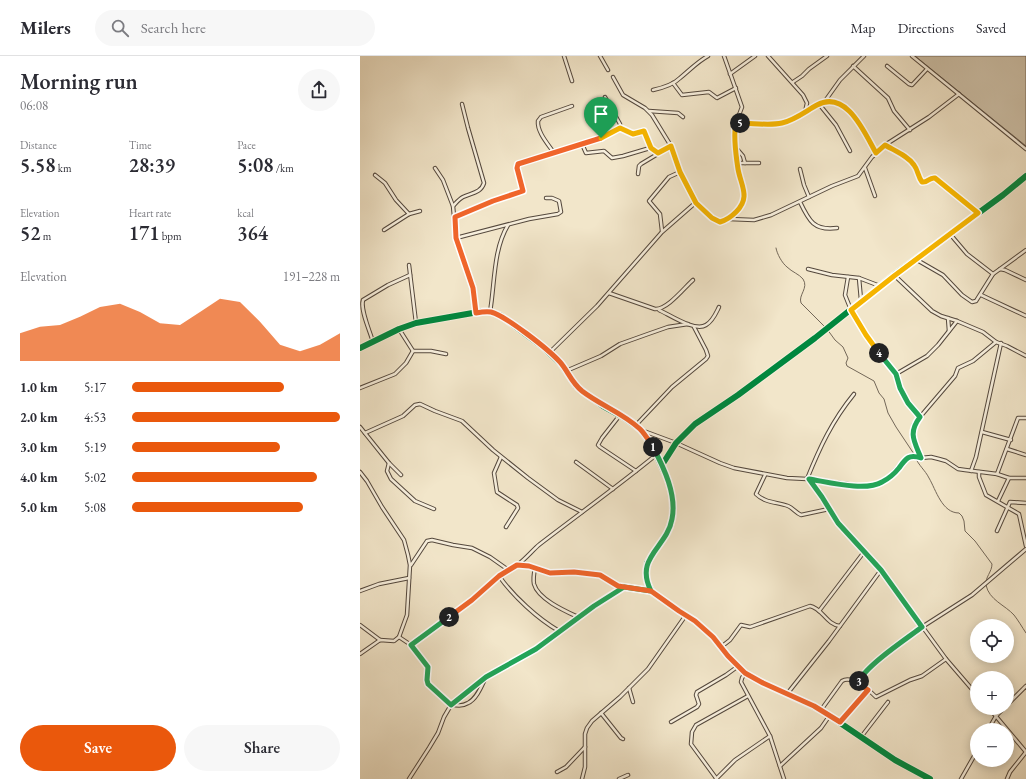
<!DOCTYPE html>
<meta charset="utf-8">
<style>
:root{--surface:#fff;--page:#f7f7f7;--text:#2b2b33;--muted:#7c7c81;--line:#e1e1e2;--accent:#ea580c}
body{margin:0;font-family:"EB Garamond",serif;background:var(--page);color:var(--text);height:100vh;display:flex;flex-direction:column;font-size:15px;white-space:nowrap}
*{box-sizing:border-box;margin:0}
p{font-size:13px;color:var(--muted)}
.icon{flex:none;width:22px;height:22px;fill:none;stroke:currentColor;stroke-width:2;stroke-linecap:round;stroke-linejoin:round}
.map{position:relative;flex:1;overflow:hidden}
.details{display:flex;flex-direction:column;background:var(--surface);width:360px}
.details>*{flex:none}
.fabs{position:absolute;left:610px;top:563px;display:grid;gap:8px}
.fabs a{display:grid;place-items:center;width:44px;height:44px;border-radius:50%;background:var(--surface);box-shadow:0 2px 10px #0003;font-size:20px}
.pin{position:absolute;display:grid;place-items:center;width:34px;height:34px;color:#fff;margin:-41px -17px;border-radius:50% 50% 50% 0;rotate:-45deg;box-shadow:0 0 4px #0007}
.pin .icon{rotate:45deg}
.km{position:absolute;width:20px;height:20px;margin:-10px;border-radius:50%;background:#222;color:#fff;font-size:11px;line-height:20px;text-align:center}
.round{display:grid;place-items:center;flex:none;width:42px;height:42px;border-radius:21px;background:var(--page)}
.head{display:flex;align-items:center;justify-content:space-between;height:68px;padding:0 20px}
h1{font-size:22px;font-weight:600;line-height:30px}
.stats{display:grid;grid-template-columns:repeat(3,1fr);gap:6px;height:68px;padding:4px 20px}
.stats div{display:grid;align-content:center}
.stats b{font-size:20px;font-weight:600}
.stats small{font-size:11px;font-weight:400}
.stats p{font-size:11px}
.chart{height:112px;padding:8px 20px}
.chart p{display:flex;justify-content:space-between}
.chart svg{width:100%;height:72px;margin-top:4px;fill:var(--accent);opacity:.7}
.cta{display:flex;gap:8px;margin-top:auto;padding:8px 20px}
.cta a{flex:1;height:46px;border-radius:24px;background:var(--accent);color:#fff;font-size:16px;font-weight:600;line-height:46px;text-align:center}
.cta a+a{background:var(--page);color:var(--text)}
ul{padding:0 20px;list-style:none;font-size:13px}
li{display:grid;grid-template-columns:64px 48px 1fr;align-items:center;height:30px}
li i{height:10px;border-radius:5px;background:var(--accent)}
header{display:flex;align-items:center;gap:24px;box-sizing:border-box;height:56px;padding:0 20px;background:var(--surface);border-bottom:1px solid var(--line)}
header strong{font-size:19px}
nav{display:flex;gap:22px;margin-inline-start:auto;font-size:14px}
.search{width:280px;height:36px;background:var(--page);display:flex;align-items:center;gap:10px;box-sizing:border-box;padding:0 14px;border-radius:22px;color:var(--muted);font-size:15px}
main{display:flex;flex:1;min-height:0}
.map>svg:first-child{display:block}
</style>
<header>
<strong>Milers</strong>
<div class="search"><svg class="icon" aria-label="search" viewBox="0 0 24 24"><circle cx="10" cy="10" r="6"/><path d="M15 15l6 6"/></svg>Search here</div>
<nav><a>Map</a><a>Directions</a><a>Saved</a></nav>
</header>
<main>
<section class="details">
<div class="head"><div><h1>Morning run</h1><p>06:08</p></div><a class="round"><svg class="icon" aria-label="share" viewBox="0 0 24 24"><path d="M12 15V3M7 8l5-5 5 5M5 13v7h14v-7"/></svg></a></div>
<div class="stats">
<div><p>Distance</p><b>5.58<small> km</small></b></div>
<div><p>Time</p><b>28:39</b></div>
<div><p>Pace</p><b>5:08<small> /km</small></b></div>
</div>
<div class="stats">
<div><p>Elevation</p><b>52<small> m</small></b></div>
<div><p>Heart rate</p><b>171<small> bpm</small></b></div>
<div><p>kcal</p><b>364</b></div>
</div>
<div class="chart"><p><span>Elevation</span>191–228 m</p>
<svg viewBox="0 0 160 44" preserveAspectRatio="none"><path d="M0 44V27L10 23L20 22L30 17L40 11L50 9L60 14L70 21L80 22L90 14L100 6L110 8L120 20L130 34L140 38L150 34L160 27V44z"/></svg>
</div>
<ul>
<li><b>1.0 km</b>5:17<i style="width:73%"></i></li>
<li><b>2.0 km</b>4:53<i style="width:100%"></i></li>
<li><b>3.0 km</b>5:19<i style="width:71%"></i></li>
<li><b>4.0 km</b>5:02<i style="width:89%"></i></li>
<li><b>5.0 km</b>5:08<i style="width:82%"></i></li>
</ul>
<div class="cta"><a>Save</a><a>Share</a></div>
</section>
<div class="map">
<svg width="666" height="723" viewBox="0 0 666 723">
<rect width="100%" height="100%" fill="#f2e6ca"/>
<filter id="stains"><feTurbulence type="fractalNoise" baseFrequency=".005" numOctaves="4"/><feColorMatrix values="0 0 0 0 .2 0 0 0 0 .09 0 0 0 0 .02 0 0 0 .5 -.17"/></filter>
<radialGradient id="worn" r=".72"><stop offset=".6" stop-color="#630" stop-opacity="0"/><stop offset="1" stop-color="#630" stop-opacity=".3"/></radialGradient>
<!-- green -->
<path fill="#cec2aa" stroke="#776b5c" d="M555,0h111v90z"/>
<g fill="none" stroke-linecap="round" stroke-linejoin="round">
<!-- stream -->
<g stroke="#736758" stroke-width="1">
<path d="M416,192c1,6 6,15 11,19 5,5 12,7 16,12 6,9 -5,16 -2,24l26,26 8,11 8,7 5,11 -2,5 1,3 27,15 5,12 5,6 4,14 8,14 18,27"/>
<path d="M555,401c4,9 10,13 14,21 7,12 13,35 30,35l3,3 2,5 1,10 10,10 17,23c0,8 -7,13 -6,21 3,15 19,20 28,30 4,5 8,12 12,18"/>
</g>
<defs>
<g id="street">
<path d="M204,0l8,25"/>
<path d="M240,0l8,14"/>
<path d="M408,0l35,39 4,8 -2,9"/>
<path d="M552,0l114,93"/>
<path d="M493,10l35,32 6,13 16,19"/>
<path d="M527,10l22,18 3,1 15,-16"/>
<path d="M370,18l25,-18"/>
<path d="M253,21l10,18 22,13 7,7 19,31 9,26 16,31"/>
<path d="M433,26l9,-6 7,-7 18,-13"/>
<path d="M313,27l9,12 27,-3 8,6 19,-10"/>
<path d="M293,34c9,-2 20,-5 27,-12 10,-8 17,-16 28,-22"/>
<path d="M465,45l15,-21 24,-24"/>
<path d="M459,48l17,21 14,26"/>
<path d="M289,55l29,2 5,4"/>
<path d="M376,67c14,0 36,4 49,0 13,-5 23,-14 35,-20 28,-12 45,32 56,50"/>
<path d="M260,72l13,6 12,-3 6,16"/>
<path d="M222,88l4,9 18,-2 8,7 11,-2 27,-8 8,5"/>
<path d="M525,89l22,13 5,5 10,19h4l7,-5 2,1 43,35"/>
<path d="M377,93l6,7 2,7"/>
<path d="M194,97c-6,-9 -17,-21 -16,-32l3,-4 31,-11"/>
<path d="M377,107h22"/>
<path d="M75,112l8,12 10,26 3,32 17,50 3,25"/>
<path d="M505,112l10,28"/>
<path d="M440,113l4,16 5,12"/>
<path d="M278,118l1,-8 2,-2 30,-18"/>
<path d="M15,119l10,8 11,17 13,14"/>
<path d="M440,146c9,19 14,29 37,26"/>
<path d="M93,150c3,-3 6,-7 10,-9 8,-4 18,-4 21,-14l-16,-55 -6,-24"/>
<path d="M95,161l38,-16 29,-9 1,-3 -6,-21 1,-4 83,-26 18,-9 1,-1v-4l-15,-27"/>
<path d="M369,163l25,1 17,-5 61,-29 26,-10 14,-19 13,-12 44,-28 30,-23"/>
<path d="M24,174l25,-16 11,-3"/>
<path d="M302,175l-2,-17 -11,-13 20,-24 11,-5"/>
<path d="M590,178l17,20 26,20"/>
<path d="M96,182l73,-19 29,-5 3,-2 -2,-11 -7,-3h-6"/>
<path d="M557,204l26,15 19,20 10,7 4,-1 17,-27 7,-5 5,1 21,10"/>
<path d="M49,209l7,58"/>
<path d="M448,213l24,6 27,3 21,8"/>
<path d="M640,213l26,-19"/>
<path d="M534,219l38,36 9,5 16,5 26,11 13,10"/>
<path d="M488,221l-3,18 6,15 15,25 24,30 7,11 3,12 8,15 12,14"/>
<path d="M499,222l2,22"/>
<path d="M249,237l46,16c12,1 29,-21 38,-29"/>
<path d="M621,239l45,21"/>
<path d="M299,254c11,5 36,22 47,15 7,-4 10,-12 13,-18"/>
<path d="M130,256c5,-29 3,-62 18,-87"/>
<path d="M588,262l1,13"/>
<path d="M39,273l14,22"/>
<path d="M13,286c-3,-11 -13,-32 -10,-42l25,-15 22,-10"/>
<path d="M190,296l47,-46 65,-74 32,-28h4l14,14 9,4 7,-3 10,-9 5,-9 1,-8 -6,-23 -3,-37 1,-10 6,-16 -18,-51"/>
<path d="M206,315l35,-15 19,-12 28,-10 20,-7 20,-3"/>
<path d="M536,318l31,-18 11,-11 19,-24"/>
<path d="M0,332l35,-14 11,-11 7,-12h18l15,3"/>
<path d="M260,359l-18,23 -4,7 2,2 36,24"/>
<path d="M276,369l36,-38 34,-28 2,-3 -2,-6 -12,-23"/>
<path d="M0,371l29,36 12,12"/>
<path d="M281,374l35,13 44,20 14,5 53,10 20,1 57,7 11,-1 6,-2 7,-5 17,-19 5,-3h5l6,2 10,-1 8,2 7,2 12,8 7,1 32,4 12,4h17"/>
<path d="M622,376l29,8"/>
<path d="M5,377l38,-17 12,-11 5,-1 15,7 27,10 31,29 35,28 30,22 24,12"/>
<path d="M647,393l19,6"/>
<path d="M141,401l-7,16 3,19 20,13 1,3 -12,19"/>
<path d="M561,401l-9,-22 2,-11 41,-48 3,-8 15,-7 23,-19 11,4 19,10"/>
<path d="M216,406l37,27"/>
<path d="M29,407l-2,8 4,8 24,22 19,8"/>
<path d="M302,409l14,-22 19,-19 43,-29 77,-57 79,-63 109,-80 23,-19"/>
<path d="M611,415l5,-14 25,-114"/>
<path d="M0,416l7,9 15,26 22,33 4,15 2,10 -3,50 -8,22 12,8 15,19c4,6 0,13 2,20 9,11 25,28 40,19 9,-4 14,-18 18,-26"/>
<path d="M619,416v5l7,18 33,19 7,32"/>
<path d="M637,418l21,-56h8"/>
<path d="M405,419l-9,19c9,9 21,8 32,12 5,2 8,7 13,9l28,-6"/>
<path d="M447,423c13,-32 25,-58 47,-85"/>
<path d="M449,424l14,17 15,26 43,47 65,89 31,36"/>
<path d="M638,445l11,-23"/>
<path d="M637,475l13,-29 16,1"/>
<path d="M51,509l16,-24 5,-1 21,5 19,3 18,9 17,12c11,0 24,-18 33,-25 39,-30 78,-58 116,-89"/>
<path d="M157,509l12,1 21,7 24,-2 19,2 12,5 13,8 33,5"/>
<path d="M175,512c-1,5 -2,11 -1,16 4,15 31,27 44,33"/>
<path d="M139,520c14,20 39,43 60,55"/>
<path d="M0,535l19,-7 30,-6"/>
<path d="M459,555l45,-59"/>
<path d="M0,569l20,15"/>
<path d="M51,589l61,-45 36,-30"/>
<path d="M361,591l9,-7 11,-15 9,2 60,-21c12,2 17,19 30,20"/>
<path d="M0,598l20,-14 14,1 5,-4"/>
<path d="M385,617l-3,5 -1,4 29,54 14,43"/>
<path d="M498,627l4,-8 15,-13 45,-35 50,-32 54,-46"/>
<path d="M269,632l4,14"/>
<path d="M427,638l42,-53 52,-71"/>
<path d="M647,649l19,-19"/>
<path d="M629,652l37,44"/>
<path d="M461,654l21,-29c10,-6 27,9 34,16l34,-17 12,-4 24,-17"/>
<path d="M241,657l20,25 2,1"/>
<path d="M311,666l26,-15 2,-3 -3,-9 1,-3 29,-17 11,-8"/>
<path d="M480,666l28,-32"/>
<path d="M628,674l8,-14 8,-8"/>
<path d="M501,681l27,-35"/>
<path d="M420,710l41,-38 9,-13"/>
<path d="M197,716l9,-5 19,-20"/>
<path d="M356,722l-25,-34 1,-12 4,-7 52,-29"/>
<path d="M49,723l20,-31 9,-15 6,-16 7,-12 35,-28 50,-28 58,-43 30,-19"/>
<path d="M222,723l3,-12v-33l2,-6 5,-7 28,-24 28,-28 38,-54"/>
<path d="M259,723l9,-4"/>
<path d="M356,723l19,-19 35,-24"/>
<path d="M601,723l16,-28"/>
<path d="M647,723l3,-7 16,-20"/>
</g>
<path id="secondary" d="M0,292l39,-19 17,-6 68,-12 6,1 10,3 43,32 18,17 15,22 27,20 20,11 17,12 12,17 16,34 4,15 1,21 -5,16 -21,31 -1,12 2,9 5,9 42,28 18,16 15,19 17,17 18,10 58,27 74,50 35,19"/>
</defs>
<!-- street casing -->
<use href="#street" stroke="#54483d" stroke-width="4.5"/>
<!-- secondary casing -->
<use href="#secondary" stroke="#20140e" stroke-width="6"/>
<!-- street -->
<use href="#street" stroke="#f7efdd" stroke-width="2.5"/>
<!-- secondary -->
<use href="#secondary" stroke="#f7efdd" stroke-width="4"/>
<defs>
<g id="cycleway">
<path d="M0,292l39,-19 17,-6 68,-12 6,1 10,3 43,32 18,17 15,22 27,20 20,11 17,12 12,17 16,34 4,15 1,21 -5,16 -21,31 -1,12 2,9 5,9 42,28 18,16 15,19 17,17 18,10 58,27 74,50 35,19"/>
<path d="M302,409l14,-22 19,-19 43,-29 77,-57 79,-63 109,-80 23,-19"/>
</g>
</defs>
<!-- cycleway casing -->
<use href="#cycleway" stroke="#f7efdd" stroke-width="8"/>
<!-- cycleway -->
<use href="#cycleway" stroke="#00873e" stroke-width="6"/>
</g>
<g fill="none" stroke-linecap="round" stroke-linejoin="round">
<defs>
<path id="split-1" d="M241,82l-83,26 -1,4 6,23 -30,10 -38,16 1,21 17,50 3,25c5,-1 10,-2 15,-1 15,4 57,37 69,50 8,9 11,20 22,29 18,14 41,22 58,38 5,5 9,12 13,18"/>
<path id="split-2" d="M89,561l-38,28 17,22 -1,13 1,4 23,21 35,-28 50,-28 58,-43 30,-19 27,4c-17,-34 16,-43 21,-72 5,-24 -8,-51 -19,-72"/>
<path id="split-3" d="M89,561l23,-17 27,-24 18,-11 12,1 21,7 24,-1 26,3 18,11 33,5 28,20 16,10 18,16 15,19 17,17 18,10 51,23 26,16 28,-32 -10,-7 1,-2"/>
<path id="split-4" d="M499,625c8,-16 47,-42 63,-54l-41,-57 -43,-47 -16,-26 -13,-18c19,3 56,13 73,3 6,-3 13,-9 17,-14 7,-10 10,-14 22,-10 -7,-17 -13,-25 -1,-41l-12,-14 -8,-15 -4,-14 -17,-21"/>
<path id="split-5" d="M380,67c13,0 29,3 42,0 13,-3 24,-12 35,-18 30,-16 48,29 59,48l9,-8c10,6 23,11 29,20 4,5 4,12 8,17 6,1 7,-5 13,-4l43,35 -84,63 -43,34 15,25 13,18"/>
<path id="split-6" d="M241,82l19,-10 13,6 11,-3 7,17 7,5 13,-7 9,26 16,31 16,15 8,4c7,-2 11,-5 16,-10 15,-15 5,-26 2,-43 -2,-13 -5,-34 -2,-46h4"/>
</defs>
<!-- split-1 casing -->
<use href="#split-1" stroke="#fff" stroke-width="8"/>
<!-- split-2 casing -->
<use href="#split-2" stroke="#fff" stroke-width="8"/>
<!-- split-3 casing -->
<use href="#split-3" stroke="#fff" stroke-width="8"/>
<!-- split-4 casing -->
<use href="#split-4" stroke="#fff" stroke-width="8"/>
<!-- split-5 casing -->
<use href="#split-5" stroke="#fff" stroke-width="8"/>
<!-- split-6 casing -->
<use href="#split-6" stroke="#fff" stroke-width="8"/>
<!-- split-1 -->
<use href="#split-1" stroke="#f0652b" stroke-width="5"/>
<!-- split-2 -->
<use href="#split-2" stroke="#22a559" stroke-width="5"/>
<!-- split-3 -->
<use href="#split-3" stroke="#f0652b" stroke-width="5"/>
<!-- split-4 -->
<use href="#split-4" stroke="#22a559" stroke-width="5"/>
<!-- split-5 -->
<use href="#split-5" stroke="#f5b400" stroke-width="5"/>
<!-- split-6 -->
<use href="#split-6" stroke="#f5b400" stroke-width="5"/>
</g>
<rect width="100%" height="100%" filter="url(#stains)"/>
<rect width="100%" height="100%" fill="url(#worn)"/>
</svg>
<div class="fabs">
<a><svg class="icon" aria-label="locate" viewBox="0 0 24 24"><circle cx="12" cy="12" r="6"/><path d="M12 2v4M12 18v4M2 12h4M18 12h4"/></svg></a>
<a>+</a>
<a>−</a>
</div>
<div class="pin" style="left:241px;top:82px;background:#1e9e55"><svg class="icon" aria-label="arrive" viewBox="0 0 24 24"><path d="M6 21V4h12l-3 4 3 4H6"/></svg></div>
<b class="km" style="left:293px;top:391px">1</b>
<b class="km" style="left:89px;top:561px">2</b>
<b class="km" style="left:499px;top:625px">3</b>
<b class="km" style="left:519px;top:297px">4</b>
<b class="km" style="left:380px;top:67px">5</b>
</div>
</main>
